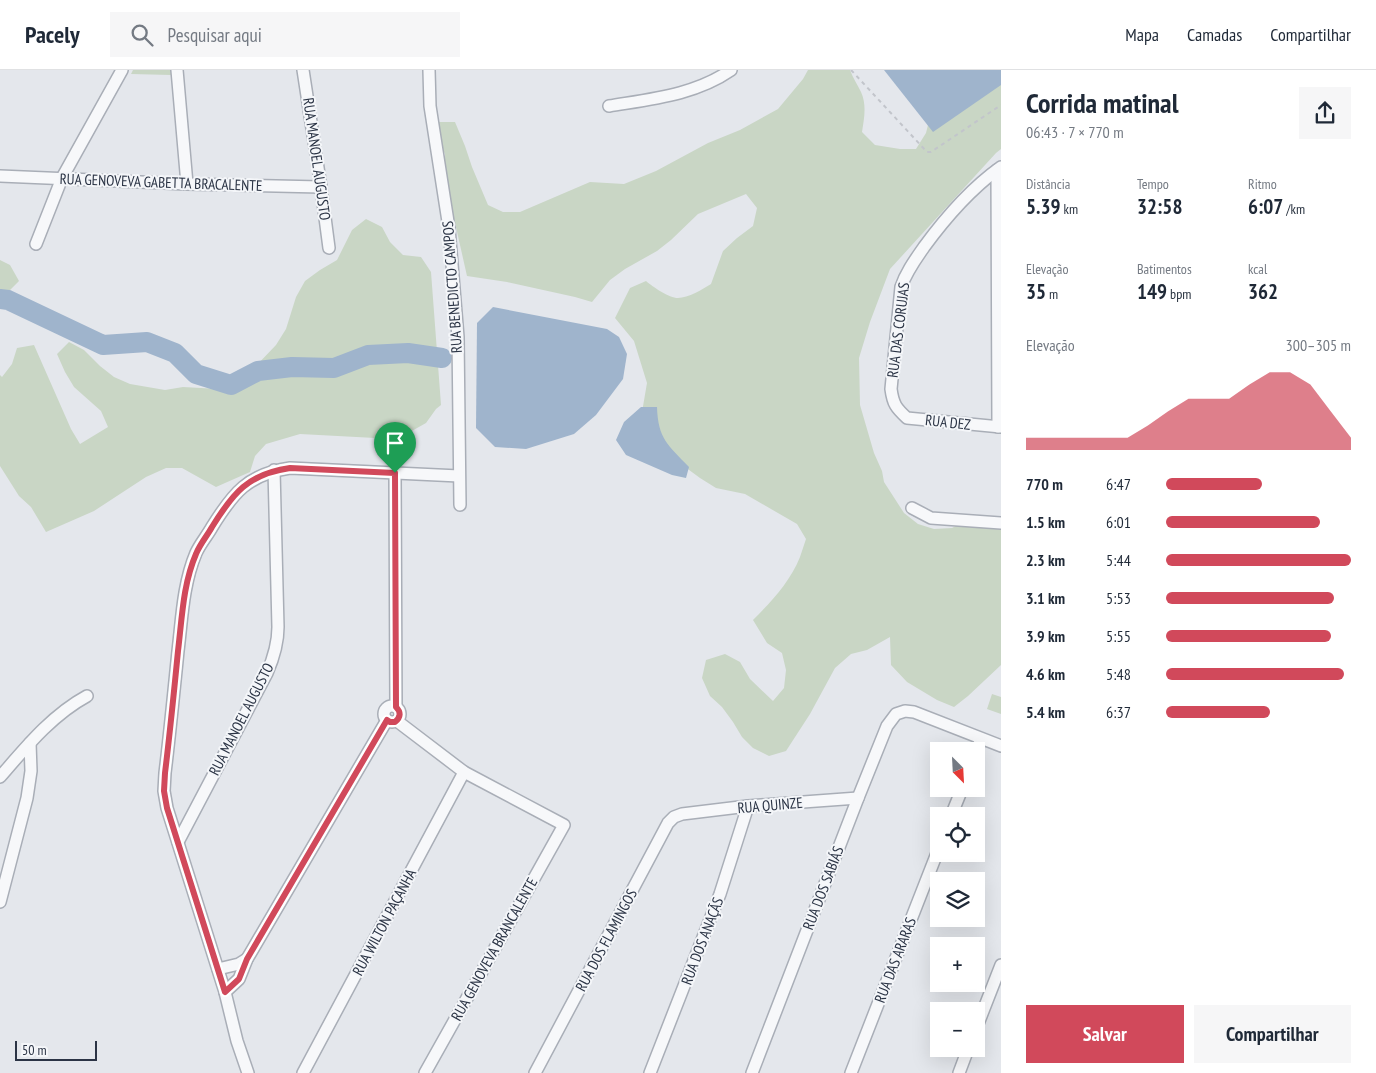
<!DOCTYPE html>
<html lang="pt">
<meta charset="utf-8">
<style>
:root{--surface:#fff;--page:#f6f6f7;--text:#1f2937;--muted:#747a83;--line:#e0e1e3;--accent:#d1495b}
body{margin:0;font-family:"PT Sans Narrow",sans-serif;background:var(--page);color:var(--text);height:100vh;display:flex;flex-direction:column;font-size:19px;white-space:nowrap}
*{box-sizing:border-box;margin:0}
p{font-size:16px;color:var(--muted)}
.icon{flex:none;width:28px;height:28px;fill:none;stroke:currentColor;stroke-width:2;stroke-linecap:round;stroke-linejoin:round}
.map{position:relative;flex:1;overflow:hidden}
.drawer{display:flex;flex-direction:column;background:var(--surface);width:375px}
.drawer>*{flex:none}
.needle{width:32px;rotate:156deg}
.controls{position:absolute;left:930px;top:672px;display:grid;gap:10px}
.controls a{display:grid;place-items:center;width:55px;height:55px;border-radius:0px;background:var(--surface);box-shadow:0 5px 20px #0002;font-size:25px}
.scale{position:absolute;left:15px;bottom:12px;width:82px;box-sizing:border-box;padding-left:5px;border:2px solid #2b3445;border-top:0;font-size:14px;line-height:18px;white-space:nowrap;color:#2b3445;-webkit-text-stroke:4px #f4f6f9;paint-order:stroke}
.pin{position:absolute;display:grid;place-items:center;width:42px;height:42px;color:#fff;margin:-51px -21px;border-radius:50% 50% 50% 0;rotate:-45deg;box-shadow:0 0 5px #0007}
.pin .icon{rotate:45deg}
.round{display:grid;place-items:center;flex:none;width:52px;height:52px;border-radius:0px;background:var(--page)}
.overview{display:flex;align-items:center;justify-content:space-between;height:85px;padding:0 25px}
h1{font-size:28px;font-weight:600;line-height:38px}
.metrics{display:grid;grid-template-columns:repeat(3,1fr);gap:8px;height:85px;padding:5px 25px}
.metrics div{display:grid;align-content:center}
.metrics b{font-size:21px;font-weight:600}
.metrics small{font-size:14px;font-weight:400}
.metrics p{font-size:14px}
.chart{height:140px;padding:10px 25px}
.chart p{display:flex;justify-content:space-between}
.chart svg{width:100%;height:90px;margin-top:5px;fill:var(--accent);opacity:.7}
.button{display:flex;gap:10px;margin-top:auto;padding:10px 25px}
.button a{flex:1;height:58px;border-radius:0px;background:var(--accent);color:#fff;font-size:20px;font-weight:600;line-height:58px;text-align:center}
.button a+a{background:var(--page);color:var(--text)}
ul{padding:0 25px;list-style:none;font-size:16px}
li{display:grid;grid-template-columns:80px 60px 1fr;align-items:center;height:38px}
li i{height:12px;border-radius:6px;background:var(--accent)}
header{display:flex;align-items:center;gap:30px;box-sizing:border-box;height:70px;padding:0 25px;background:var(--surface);border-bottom:1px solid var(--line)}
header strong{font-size:24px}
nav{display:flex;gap:28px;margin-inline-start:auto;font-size:18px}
.search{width:350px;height:45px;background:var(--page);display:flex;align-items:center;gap:12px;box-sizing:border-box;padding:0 18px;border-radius:0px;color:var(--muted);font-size:19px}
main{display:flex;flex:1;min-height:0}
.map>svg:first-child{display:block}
</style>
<header>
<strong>Pacely</strong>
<div class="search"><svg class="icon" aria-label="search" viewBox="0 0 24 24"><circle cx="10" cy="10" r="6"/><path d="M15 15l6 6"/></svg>Pesquisar aqui</div>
<nav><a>Mapa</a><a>Camadas</a><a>Compartilhar</a></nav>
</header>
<main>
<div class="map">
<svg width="1001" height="1003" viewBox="0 0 1001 1003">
<rect width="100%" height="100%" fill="#e4e7ec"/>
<!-- green -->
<g fill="#c9d6c5">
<path d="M133,0h38v5l-40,-1z"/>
<path d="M808,0h42c3,8 7,14 11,22 6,13 3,27 1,40l13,13 25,4h16l10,-16 6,-24 69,-39v79l-5,4 -106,116 -20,53 -11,36 1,47 14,48 8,18 2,11 20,31 14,11 16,5 18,-1 4,-2 45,1v138l-33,31 -14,11 -17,-7 -30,-18 -16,-17 -1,-28 -23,13 -16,4 -16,14 -25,46 -24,37 -17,5 -16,-8 -11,-11 -9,-15 -11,-15 -12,-11 -8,-18 4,-18 19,-6 15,8 10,17 23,22 11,-13 2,-18 -4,-17 -15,-10 -14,-23c18,-18 37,-38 47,-63 2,-6 4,-12 6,-18l-9,-15 -52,-30 -29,-6 -16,-10 -38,-28 -21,-32 6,-35 -13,-42 -19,-23 15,-30 16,-7c7,6 23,17 32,17 10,0 25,-9 33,-14l12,-33 14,-13 16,-12 4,-18 -11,-14 -48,20 -27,26 -14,11 -32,18 -15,11 -18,22 -17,-5 -68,-15 -40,-6 -23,-102 1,-20 -7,-15v-17h17l10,24 7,21 16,38 15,7h17l70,-30 34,2 32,-13 52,-28 32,-13 38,-21 25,-30z"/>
<path d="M366,149l16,8 8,15 13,13 18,2 10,15 10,133 -5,4 -10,14 -16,9 -16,7 -94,-5 -34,10 -11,12 -5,16 -34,15 -34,-19h-16l-20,9 -52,34 -48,21 -15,-25 -12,-11 -19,-30v-91l2,2 10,-13 5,-16 17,-3 37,84 9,15 28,-17 -7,-16 -27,-24 -9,-15 -8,-18 12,-12 15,8 16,16 14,11 16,7 35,6 18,-3 36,2 20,-9 14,-11 23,-24 10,-16 10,-32 9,-16 15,-11 17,-10 15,-30z"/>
<path d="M0,190l10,5 9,16 -12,12 -7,10z"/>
<path d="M992,624l9,3v17l-14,-5z"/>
</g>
<!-- water -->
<g fill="#9fb4cc">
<path d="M884,0h117v15l-68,47z"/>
<path d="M493,237l114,22 12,8 8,17 -4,25 -27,36 -22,19 -48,15 -31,-2 -19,-19 1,-105z"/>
<path d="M641,337h16c1,32 11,38 32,60l-3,11 -14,-3 -46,-20 -10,-15 8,-18z"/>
</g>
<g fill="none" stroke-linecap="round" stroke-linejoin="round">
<!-- river -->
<path stroke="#9fb4cc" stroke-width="20" d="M0,229l8,1 95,45 44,-3 28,11 21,21 35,11 27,-14 34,-4 42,1 34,-13 40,-2 34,5"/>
<defs>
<g id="minor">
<path d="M177,0l10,114"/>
<path d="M303,0l18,117 8,61"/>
<path d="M429,0l1,36 19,122 9,109 2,168"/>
<path d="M609,36c42,-7 86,-11 122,-36"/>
<path d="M1001,97c-31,22 -55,50 -77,80 -9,13 -18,25 -23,40l-10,102c2,15 5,19 16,29l94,9"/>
<path d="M997,100l1,257"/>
<path d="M0,106l187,8 134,3"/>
<path d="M36,174l26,-66 60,-108"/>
<path d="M395,403l1,234"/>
<path d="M912,438l19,10 70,5"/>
<circle cx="392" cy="644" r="8"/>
<path d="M397,651l67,51 100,53 -139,248"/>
<path d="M976,681l5,-12"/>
<path d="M0,707c26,-30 52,-62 87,-81"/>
<path d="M951,746l11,-27"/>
<path d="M178,772l89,-169c7,-16 11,-29 11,-46l-4,-157"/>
<path d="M0,832l27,-104 4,-27 -1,-28"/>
<path d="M218,899l21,-5 8,-5"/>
<path d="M225,922l14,-13 8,-20 140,-239"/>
<path d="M976,959l25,-64"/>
<path d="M248,1003l-11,-32 -12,-49 -58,-184 -3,-17 1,-18c5,-41 9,-82 13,-122 4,-33 5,-67 18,-98 4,-9 11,-17 16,-26 21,-34 36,-53 78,-59l169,8"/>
<path d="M303,1003l161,-301"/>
<path d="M535,1003l133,-250 6,-6 8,-3 66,-8 110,-8"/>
<path d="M650,1003l70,-179 28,-88"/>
<path d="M752,1003l106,-275 29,-72 9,-12 9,-3 9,1 87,34"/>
<path d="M851,1003l88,-225"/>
<path d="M959,1003l9,-24"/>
</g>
</defs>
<!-- minor casing -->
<use href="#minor" stroke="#a9aeb7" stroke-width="14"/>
<!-- path -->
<path stroke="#c2c5cb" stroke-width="2" stroke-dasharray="4 4" stroke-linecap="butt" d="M851,0l76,82h4l70,-47"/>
<!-- minor -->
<use href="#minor" stroke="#f7f8fa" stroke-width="11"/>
</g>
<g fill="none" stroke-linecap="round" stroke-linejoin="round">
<defs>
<path id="route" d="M290,398l105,5 1,234c5,5 5,10 -1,15h-5l-3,-2 -140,239 -8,20 -14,13 -58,-184 -3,-17 1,-18c5,-41 9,-81 13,-122 4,-33 5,-67 18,-97 4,-10 11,-18 16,-27 21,-34 36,-53 78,-59z"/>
</defs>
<!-- route casing -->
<use href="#route" stroke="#fff" stroke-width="10"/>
<!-- route -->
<use href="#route" stroke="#d1495b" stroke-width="6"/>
</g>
<g text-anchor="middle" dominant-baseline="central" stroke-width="4" stroke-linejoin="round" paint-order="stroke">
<!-- street labels -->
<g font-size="15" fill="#2b3445" stroke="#f4f6f9">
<text transform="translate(317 89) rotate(82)">RUA MANOEL AUGUSTO</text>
<text transform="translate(161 112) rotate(2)">RUA GENOVEVA GABETTA BRACALENTE</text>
<text transform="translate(452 217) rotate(-94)">RUA BENEDICTO CAMPOS</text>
<text transform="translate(898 260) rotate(-83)">RUA DAS CORUJAS</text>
<text transform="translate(948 352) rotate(6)">RUA DEZ</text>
<text transform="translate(241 649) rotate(-63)">RUA MANOEL AUGUSTO</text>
<text transform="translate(770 735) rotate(-5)">RUA QUINZE</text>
<text transform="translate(823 818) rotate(-69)">RUA DOS SABIÁS</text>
<text transform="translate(384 852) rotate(-62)">RUA WILTON PAÇANHA</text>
<text transform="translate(606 870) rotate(-62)">RUA DOS FLAMINGOS</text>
<text transform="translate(702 871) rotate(-69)">RUA DOS ANAÇÃS</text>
<text transform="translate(494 879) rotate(-61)">RUA GENOVEVA BRANCALENTE</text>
<text transform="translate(895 890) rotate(-69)">RUA DAS ARARAS</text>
</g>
</g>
</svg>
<div class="controls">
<a><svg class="needle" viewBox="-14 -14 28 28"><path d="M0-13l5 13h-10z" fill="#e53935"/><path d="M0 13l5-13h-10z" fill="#747a83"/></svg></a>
<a><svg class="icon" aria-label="locate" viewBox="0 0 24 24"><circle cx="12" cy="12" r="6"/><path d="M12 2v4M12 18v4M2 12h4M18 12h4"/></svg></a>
<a><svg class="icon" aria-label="layers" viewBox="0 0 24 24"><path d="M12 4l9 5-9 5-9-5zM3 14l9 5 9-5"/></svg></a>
<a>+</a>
<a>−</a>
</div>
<div class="scale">50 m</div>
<div class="pin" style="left:395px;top:403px;background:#1e9e55"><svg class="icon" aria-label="arrive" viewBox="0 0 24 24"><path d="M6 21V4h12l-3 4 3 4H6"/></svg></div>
</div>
<section class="drawer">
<div class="overview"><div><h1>Corrida matinal</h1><p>06:43 · 7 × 770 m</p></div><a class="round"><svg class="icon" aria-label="share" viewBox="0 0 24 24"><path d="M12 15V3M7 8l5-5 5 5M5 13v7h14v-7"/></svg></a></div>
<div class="metrics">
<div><p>Distância</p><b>5.39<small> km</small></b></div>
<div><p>Tempo</p><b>32:58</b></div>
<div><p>Ritmo</p><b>6:07<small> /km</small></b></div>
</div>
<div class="metrics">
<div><p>Elevação</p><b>35<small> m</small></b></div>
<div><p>Batimentos</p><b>149<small> bpm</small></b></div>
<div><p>kcal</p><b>362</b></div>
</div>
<div class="chart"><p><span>Elevação</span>300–305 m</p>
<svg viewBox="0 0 160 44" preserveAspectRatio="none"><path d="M0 44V38L10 38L20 38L30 38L40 38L50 38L60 32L70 25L80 19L90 19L100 19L110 12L120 6L130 6L140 12L150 25L160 38V44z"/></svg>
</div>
<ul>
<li><b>770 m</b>6:47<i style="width:52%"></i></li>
<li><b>1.5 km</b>6:01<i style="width:83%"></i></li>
<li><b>2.3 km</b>5:44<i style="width:100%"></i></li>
<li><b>3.1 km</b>5:53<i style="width:91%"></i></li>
<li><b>3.9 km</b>5:55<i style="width:89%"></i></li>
<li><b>4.6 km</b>5:48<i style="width:96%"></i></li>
<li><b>5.4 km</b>6:37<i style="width:56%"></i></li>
</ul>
<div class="button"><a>Salvar</a><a>Compartilhar</a></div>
</section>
</main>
